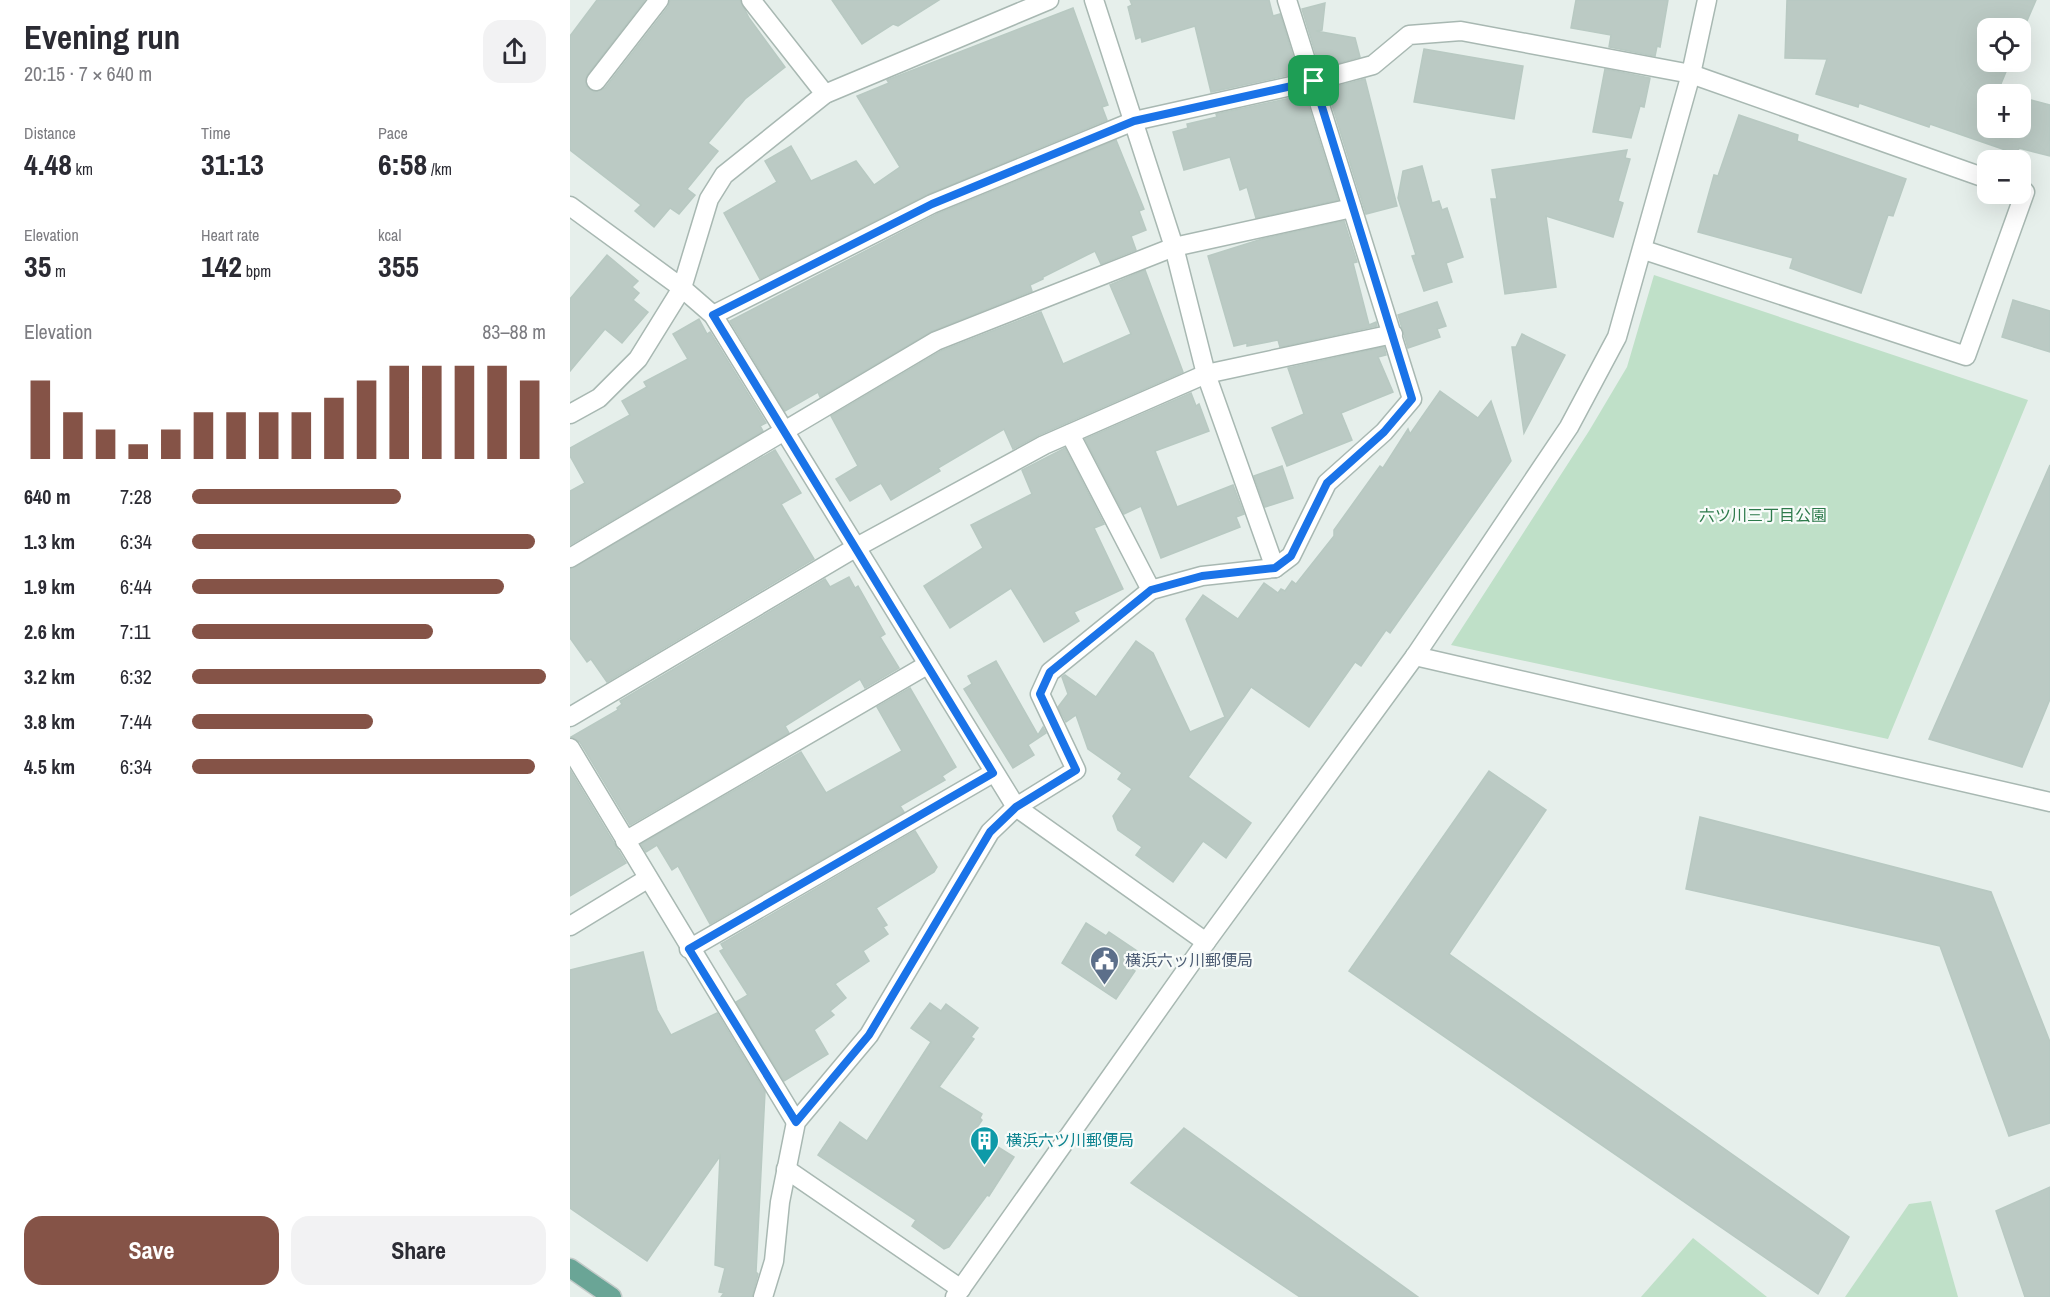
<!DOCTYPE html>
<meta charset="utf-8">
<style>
:root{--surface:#fff;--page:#f2f2f3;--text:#2b2b33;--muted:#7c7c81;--accent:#855347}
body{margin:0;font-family:"Archivo Narrow","Noto Sans JP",sans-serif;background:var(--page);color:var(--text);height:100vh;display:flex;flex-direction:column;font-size:22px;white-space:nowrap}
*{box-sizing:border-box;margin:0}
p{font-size:20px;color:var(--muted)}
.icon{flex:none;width:33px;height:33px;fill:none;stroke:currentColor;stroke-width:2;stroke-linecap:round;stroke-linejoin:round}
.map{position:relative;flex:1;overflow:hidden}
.panel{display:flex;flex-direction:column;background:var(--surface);width:570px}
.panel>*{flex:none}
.tools{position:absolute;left:1407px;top:18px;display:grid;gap:12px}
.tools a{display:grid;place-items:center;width:54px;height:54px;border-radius:12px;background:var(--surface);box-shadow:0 6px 24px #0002;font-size:30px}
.pin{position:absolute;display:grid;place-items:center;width:51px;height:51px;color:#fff;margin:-26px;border-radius:12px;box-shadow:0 3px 9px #0006}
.round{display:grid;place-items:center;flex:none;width:63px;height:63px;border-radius:18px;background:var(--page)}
.headline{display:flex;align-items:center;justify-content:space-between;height:102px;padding:0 24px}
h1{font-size:33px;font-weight:700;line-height:45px}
.figures{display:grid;grid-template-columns:repeat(3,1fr);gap:9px;height:102px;padding:6px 24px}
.figures div{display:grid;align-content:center}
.figures b{font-size:30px;font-weight:700}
.figures small{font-size:16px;font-weight:400}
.figures p{font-size:16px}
.chart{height:168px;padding:12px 24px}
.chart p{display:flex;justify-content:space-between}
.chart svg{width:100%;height:108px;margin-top:6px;stroke:var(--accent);stroke-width:6}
.button{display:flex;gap:12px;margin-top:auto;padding:12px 24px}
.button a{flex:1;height:69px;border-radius:18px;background:var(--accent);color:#fff;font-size:24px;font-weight:700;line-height:69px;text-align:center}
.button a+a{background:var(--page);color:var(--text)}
ul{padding:0 24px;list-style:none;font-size:20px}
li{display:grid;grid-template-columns:96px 72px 1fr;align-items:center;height:45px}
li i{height:15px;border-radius:8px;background:var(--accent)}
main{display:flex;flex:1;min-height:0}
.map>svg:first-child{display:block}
</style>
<main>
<section class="panel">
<div class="headline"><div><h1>Evening run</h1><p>20:15 · 7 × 640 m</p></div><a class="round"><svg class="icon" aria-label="share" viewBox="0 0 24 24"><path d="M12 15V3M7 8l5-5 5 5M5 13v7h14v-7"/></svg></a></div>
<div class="figures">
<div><p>Distance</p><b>4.48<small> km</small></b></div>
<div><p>Time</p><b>31:13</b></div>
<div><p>Pace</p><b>6:58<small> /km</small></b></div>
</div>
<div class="figures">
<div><p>Elevation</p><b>35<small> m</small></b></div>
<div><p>Heart rate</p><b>142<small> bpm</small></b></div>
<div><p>kcal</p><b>355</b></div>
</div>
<div class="chart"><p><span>Elevation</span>83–88 m</p>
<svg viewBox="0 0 160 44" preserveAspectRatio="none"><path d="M5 44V12M15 44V25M25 44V32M35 44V38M45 44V32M55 44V25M65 44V25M75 44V25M85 44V25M95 44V19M105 44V12M115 44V6M125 44V6M135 44V6M145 44V6M155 44V12"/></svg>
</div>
<ul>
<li><b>640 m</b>7:28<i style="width:59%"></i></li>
<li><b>1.3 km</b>6:34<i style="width:97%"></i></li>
<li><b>1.9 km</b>6:44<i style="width:88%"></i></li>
<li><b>2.6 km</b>7:11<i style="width:68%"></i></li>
<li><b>3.2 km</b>6:32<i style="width:100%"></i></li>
<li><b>3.8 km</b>7:44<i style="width:51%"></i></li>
<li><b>4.5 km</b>6:34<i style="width:97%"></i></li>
</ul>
<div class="button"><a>Save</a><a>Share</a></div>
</section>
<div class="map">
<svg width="1480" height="1297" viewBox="0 0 1480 1297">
<rect width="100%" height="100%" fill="#e6efeb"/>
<!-- green -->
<g fill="#bfe0c8">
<path d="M1084,275l374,125 -140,339 -437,-94 138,-214 38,-64z"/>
<path d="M1361,1201l27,96h-113l64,-93z"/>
<path d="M1123,1238l74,59h-126z"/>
</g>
<!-- building -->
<g fill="#bbcac4" stroke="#b8c9c2" stroke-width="1.5">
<path d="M27,0h48l-58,75 -1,11 8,6 11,-4 63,-81 2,-7h70l9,18 36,49 -40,32 -37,44 10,8 -31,38 8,6 -16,19 -9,-6 -16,19 -19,-16 6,-6 -71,-55v-114z"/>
<path d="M262,0h107l-41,26 -5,-2 -31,20z"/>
<path d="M560,0h139l4,16 7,-2 18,59 -87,19 -16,-66 -53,16 -1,-5 -5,2 -8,-32 4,-2z"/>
<path d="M1006,0h92l-8,47 -3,-1 -2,10 -46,-9 2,-12 -40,-7z"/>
<path d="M1217,0h249l-16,37v-9h-32v34h22l-12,29 13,3h-23v34h32v-31l30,8v51l-31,-8 -2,6 -87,-30 -1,3 -70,-24 -1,4 -42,-13 11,-35 -42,-1z"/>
<path d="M755,3l-3,27 -6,1 39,7 5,19 -40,11 -18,-59z"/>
<path d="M503,8l35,97 -6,2 5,13 -179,74 -168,85 -36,-66 53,-31 -12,-21 26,-15 20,35 45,-20 18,24 26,-18 -43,-71 32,-13 -2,-3z"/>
<path d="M854,49l99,17 -9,53 -100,-17z"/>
<path d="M1035,69l45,9 -6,29 -4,-1 -9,32 -38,-6z"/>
<path d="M795,79l32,127 -31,8 -39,-125z"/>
<path d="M735,95l33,105 -82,18 -9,-31 -7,3 -10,-33 -46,13 -11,-38 15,-4 -1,-4 30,-7 -1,-3z"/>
<path d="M1169,115l59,20 -1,6 109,38 -13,37 -5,-1 -27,78 -71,-25 3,-10 -95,-26 16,-57 4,1z"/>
<path d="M546,140l28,69 -5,2 7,19 -15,6 5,14 -35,14 -6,-13 -52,26v2l-13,6 2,6 -100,40 -112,66 -2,-5 -33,19 -55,-90 207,-107z"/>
<path d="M1057,150l-2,8 5,1 -12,42 5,2 -10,34 -67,-21 10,71 -51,7 -14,-95h6l-5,-29z"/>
<path d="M852,166l10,37 7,-2 3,9 5,-2 16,49 -17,6 6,19 -28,9 -12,-35 4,-1 -18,-57 5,-27z"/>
<path d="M774,221l13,41 -4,1 16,62 7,-3 1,4 -97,21 -2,-7 -31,6v-3l-13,3 -26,-90 54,-17z"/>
<path d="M37,255l31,26 -6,6 7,6 -6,7 15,12 -26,31 -17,-14 -35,42v-72z"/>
<path d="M575,270l38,102 -144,63 -26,14 -9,-20 -66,39 2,3 -49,29 -10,-17 -31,18 -14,-22 22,-13 -27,-50 110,-65 100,-39 22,52 68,-30 -21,-49z"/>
<path d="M1443,300l37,11v41l-48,-15z"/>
<path d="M867,302l9,24 -9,3 3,8 -32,11 -10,-33z"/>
<path d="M129,319l8,15 3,-2 56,91 -6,3 3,5 -193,114v-54l15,-8 -15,-27v-8l60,-33 -8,-14 25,-14 -3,-5 44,-23 -15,-25z"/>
<path d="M952,334l43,21 -41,78 -12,-86h4z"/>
<path d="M814,347l2,8 -8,2 15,35 -52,21 11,27 -65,26 -15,-38 32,-14 -16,-46z"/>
<path d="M870,391l38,27 13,-17 20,60 -121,172 -4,-3 -25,36 -6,-4 -46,65 -58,-40 -63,90 63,46 -25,35 -23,-17 -30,41 -37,-27 6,-8 -24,-17 -5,-14 19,-27 -14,-10 4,-6 -34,-24 -12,-34 -10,7 -8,-15 10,-13 -6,-17 3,-2 31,22 40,-56 17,12 37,79 35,-15 -39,-98 17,-24 35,24 26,-36 14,10 3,-4 4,2 7,-10 4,3 38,-48v-6l46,-64 3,2 25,-39 2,5z"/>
<path d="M621,393l5,13 3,-2 10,27 -54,20 22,56 56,-22 11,29 -8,3 4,10 -79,31 -20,-52 -17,8 -39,-75z"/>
<path d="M495,448l39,76 -10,4 29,61 -49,23 5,9 -35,21 -33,-54 -61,40 -26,-42 59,-38 -12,-23 61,-31 -10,-24z"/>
<path d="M205,450l26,43 -20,11 33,55 -207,123 -16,-23 -4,3 -17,-24v-69z"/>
<path d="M1480,465v234l-28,68 -93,-28z"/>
<path d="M712,466l11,32 -28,9 -11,-31z"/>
<path d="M279,577l6,11 3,-2 27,48 -5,3 19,31 -34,20 -5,-9 -75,47 4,7 -159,92 -50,-83 -9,-5 47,-27 -1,-2 5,-4 -2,-3 205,-122 5,8z"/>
<path d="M426,661l42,74 5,-8 3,6 -18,12 6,10 -21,13 -49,-79 8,-5 -4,-8z"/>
<path d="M340,688l46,79 -14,9 3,4 -45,26 4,6 -194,112 -32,-58 -6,4 -15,-25 -11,7 -5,-8 160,-92 25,41 76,-42 -25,-44z"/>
<path d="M0,770l56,93 -56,33z"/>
<path d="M919,771l57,39 -97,144 400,283 -31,57 -469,-323z"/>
<path d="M1130,817l291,75 59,150v81l-41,13 -69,-190 -254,-57z"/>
<path d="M345,831l22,36 -3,5 -58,36 11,17 -4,2 5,7 -25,17 6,10 -34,23 11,14 -16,13 4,4 -20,15 14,24 -44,27 -48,-79 12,-7 -28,-44 4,-2 -3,-5z"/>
<path d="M516,923l20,13 3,-4 31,21 -10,15 5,3 -19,28 -54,-36z"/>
<path d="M73,952l14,58 14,25 46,-22 48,79 -9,180 2,2 -6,23h-31l3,-4 -5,-1 6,-24 -10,-3 5,-109 -73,105 -77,-53v-238z"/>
<path d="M360,1003l11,8 5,-7 32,24 -7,9 3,2 -35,48 43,27 -2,4 2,2 -8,12 40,25 -25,39 -2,-1 -38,52 -5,2 -32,-23 4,-6 -98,-65 22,-33 27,19 64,-99 -20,-14z"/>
<path d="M614,1128l234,169h-118l-169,-114z"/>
<path d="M1480,1187v110h-25l-29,-86z"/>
</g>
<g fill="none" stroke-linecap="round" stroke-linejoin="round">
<defs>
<g id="minor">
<path d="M181,0l74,94"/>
<path d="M524,0l80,247 32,127 69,194"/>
<path d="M26,81l63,-81"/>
<path d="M0,206l112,82 31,27 303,492 190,135"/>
<path d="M1074,250l322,106 59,-164 -5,-1"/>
<path d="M143,315l219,-111 202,-83 180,-40 59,-16 36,-30 52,-4 230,43 297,105"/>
<path d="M0,414l29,-16 39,-39 44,-71 27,-89 15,-24 101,-81 224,-94"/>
<path d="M500,434l81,156"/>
<path d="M0,558l366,-217 238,-94 178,-39"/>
<path d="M845,656l635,146"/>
<path d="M0,717l285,-169 189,-103 162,-71 187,-40"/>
<path d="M0,748l226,374"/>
<path d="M55,841l302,-176"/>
<path d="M0,926l77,-47"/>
<path d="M119,949l304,-176"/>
<path d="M216,1169l175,120"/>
<path d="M193,1297l11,-36 6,-59 16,-80 73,-87 121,-203 26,-25 60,-37 -36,-76 10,-22 101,-82 51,-14 73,-8 16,-12 36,-73 57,-51 28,-33 -125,-399"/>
<path d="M385,1297l251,-355 209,-286 154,-229 48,-90 74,-263 16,-74"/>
</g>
<path id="major" d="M0,1268l42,29"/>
</defs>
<!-- minor casing -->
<use href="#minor" stroke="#a8b8b2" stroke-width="21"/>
<!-- major casing -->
<use href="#major" stroke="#c2cac8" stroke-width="21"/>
<!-- minor -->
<use href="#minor" stroke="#fff" stroke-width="18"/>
<!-- major -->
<use href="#major" stroke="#6aa596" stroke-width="18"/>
</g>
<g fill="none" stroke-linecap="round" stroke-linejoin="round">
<defs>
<path id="route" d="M744,81l98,318 -28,33 -57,51 -36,73 -16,12 -73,8 -51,14 -101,82 -10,22 36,76 -60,37 -26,25 -121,203 -73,87 -107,-173 304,-176 -280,-458 219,-111 202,-83z"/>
</defs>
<!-- route casing -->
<use href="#route" stroke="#fff" stroke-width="12"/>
<!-- route -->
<use href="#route" stroke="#1a73e8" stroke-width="8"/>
</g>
<!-- icons -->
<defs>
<symbol id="civic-pin" viewBox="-11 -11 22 30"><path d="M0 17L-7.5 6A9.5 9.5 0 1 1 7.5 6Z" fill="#5c6f8a" stroke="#f7fbf9"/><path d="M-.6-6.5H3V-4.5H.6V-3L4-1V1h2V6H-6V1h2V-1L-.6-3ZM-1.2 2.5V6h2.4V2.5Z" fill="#fff"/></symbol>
<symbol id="building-pin" viewBox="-11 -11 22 30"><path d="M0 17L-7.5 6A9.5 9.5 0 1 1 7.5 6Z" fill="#0f9aa8" stroke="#f7fbf9"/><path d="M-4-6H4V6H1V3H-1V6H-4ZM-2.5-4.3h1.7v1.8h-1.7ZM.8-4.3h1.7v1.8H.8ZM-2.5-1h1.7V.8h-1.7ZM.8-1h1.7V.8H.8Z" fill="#fff"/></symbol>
</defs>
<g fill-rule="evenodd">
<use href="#civic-pin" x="518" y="944" width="33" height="45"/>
<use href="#building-pin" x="398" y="1124" width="33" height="45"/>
</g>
<g text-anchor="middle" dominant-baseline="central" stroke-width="4.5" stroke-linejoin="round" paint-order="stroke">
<!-- park labels -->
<g font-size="16" fill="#2d7a4b" stroke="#f7fbf9">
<text x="1193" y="515">六ツ川三丁目公園</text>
</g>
<!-- service labels -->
<g font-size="16" fill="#4e5e75" stroke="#f7fbf9" text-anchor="start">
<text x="555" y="960">横浜六ッ川郵便局</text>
</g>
<!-- culture labels -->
<g font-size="16" fill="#0d838f" stroke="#f7fbf9" text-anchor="start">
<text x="436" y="1140">横浜六ツ川郵便局</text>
</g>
</g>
</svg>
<div class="tools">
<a><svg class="icon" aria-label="locate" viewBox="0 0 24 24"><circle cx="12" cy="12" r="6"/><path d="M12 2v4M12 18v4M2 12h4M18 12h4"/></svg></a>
<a>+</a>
<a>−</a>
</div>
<div class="pin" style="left:744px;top:81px;background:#1e9e55"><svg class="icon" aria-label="arrive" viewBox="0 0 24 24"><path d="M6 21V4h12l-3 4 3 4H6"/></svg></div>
</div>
</main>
